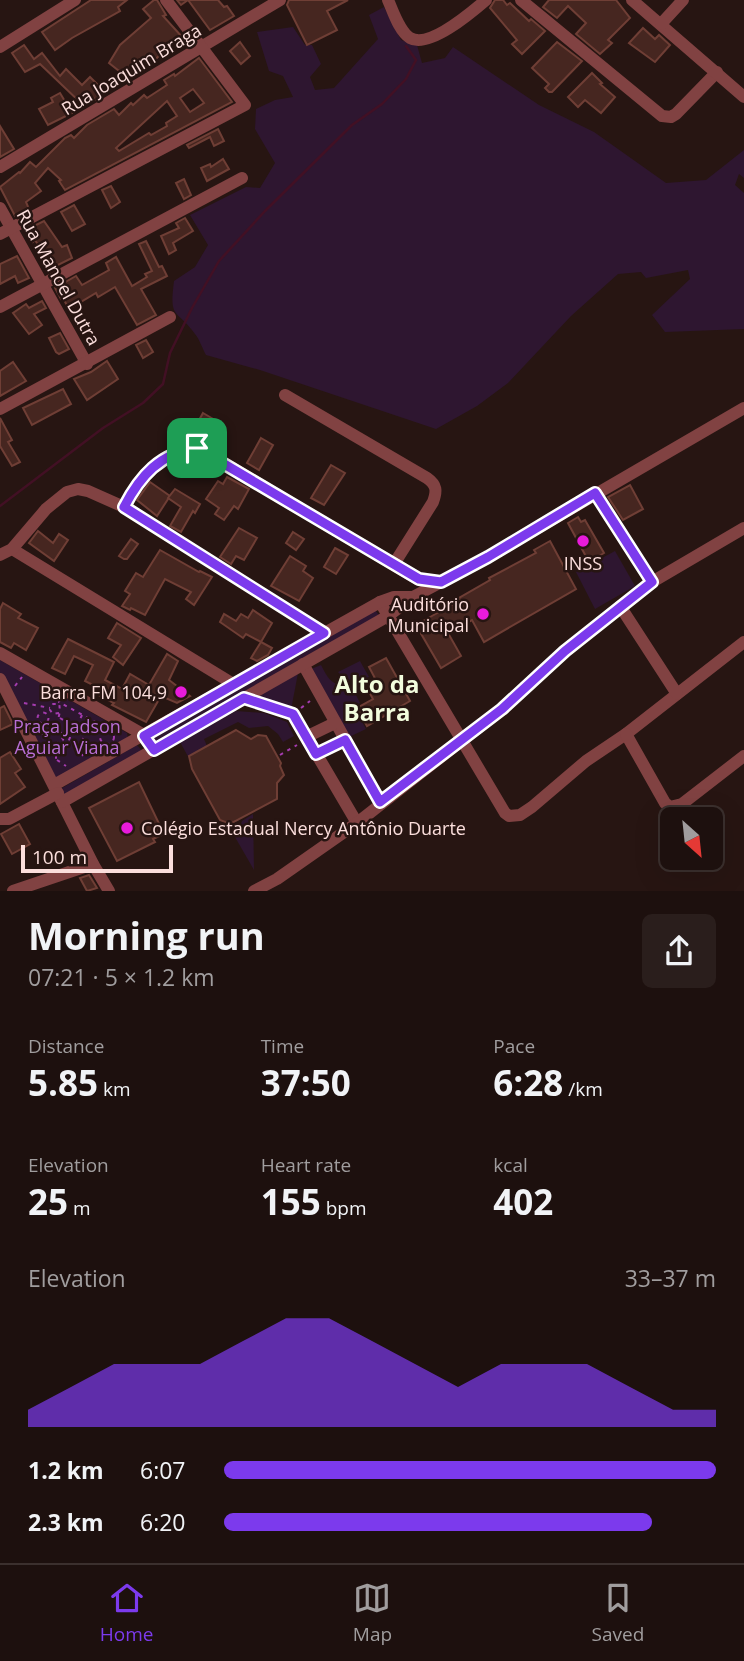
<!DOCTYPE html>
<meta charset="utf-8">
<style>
:root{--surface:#1d100e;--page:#2a1e1c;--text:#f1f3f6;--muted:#a09d9e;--line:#3b302e;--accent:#7c3aed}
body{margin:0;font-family:"Open Sans",sans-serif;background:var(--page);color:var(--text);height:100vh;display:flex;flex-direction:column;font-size:26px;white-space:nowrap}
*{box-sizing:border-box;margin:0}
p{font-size:23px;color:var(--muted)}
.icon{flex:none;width:38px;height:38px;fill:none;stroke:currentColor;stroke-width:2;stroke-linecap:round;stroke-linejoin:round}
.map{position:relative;height:891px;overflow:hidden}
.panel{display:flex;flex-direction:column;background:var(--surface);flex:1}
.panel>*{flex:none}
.needle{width:46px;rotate:153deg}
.tools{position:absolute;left:660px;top:807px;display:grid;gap:14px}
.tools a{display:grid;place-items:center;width:63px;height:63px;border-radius:10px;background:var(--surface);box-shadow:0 7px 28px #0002,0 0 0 2px var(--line);font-size:35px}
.scale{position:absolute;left:21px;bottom:18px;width:152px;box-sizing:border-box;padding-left:7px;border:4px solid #fbdedc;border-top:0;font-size:19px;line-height:24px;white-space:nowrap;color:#fbdedc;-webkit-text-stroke:5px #271512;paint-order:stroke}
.pin{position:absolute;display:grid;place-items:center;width:60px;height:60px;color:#fff;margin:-30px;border-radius:14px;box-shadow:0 4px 10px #0006}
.round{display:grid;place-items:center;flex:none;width:74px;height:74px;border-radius:10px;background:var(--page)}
.head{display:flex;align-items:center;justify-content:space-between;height:119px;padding:0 28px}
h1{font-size:38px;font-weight:700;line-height:52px}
.figures{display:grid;grid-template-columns:repeat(3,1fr);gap:10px;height:119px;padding:7px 28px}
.figures div{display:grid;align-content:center}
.figures b{font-size:35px;font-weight:700}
.figures small{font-size:19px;font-weight:400}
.figures p{font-size:19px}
.chart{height:196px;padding:14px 28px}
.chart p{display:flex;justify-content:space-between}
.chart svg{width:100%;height:126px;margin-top:7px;fill:var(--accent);opacity:.7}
ul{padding:0 28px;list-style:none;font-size:23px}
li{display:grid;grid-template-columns:112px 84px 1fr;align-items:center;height:52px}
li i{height:18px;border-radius:9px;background:var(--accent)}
.dock{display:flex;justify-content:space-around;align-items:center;height:98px;border-top:2px solid var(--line);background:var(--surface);font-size:19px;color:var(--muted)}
.dock a{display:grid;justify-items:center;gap:4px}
.dock .active{color:var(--accent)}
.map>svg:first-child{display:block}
</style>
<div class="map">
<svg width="744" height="891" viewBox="0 0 744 891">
<rect width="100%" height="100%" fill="#271512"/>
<!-- green -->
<g fill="#2e1630">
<path d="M384,7l17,33 16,5 5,18 23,-5 8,-11 86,58 55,27 72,51 40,-3 38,-30v28l-5,-4 -4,11 9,8v136l-79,3 -13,-17 38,-36 -2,-9 -42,8 -5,-6 -23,2 -47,42 -63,67 -31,23 -41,23 -176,-59 -54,-15c-4,-7 -6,-15 -11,-21 -19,-26 -26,-14 -21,-53l21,-14 13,-22 -18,-30 56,-28 14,1 15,-25 -20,-34 1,-20 19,-9 18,-3 -10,-21 -14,-5 -12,-39 36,-5 12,18h7l9,19 -11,13 5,13 19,-2 44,-49 -9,-24z"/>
<path d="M615,551l20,35 -40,23 -19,-37z"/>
<path d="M375,610l4,5 -223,128 -3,-2 -1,-5z"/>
<path d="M0,660l127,73 1,6 -74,44 -54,-106z"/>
<path d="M360,661l9,16 -10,5 -3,-3 -11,1 -7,-8z"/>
<path d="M321,665c7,13 10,21 25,19l6,10 3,-1 5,10 -6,4 12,22 -17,8 -38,-68z"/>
<path d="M298,673l-7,37 -37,-12z"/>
<path d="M236,711l28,2 23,9 7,14 -11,6 -5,-8 -10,-8 -19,2 -11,-6 -34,17 3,7 -17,14 -10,-18z"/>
<path d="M137,745l5,6 -76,44 -5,-4 1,-3z"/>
<path d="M253,814l1,56 -19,-33 7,-16z"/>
</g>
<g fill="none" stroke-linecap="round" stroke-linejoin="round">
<!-- stream -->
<path stroke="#421024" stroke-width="2.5" d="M0,506l103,-78 40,-25 20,-19 7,-31 22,-45 27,-47 46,-50 87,-86 30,-21 24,-25 10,-19 -10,-14"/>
</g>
<!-- building -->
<g fill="#462620" stroke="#6f3e35" stroke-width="2" fill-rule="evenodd">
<path d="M91,0h36l-9,7 2,4 -48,27 -17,12 -13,-18z"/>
<path d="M154,0h3l9,15 -3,1 21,23 -7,7 -5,-4 -19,20 -7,-7 -18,23 -19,-15 11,-18 31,-27 -8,-9z"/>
<path d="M177,0h41l6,7 3,-1 7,10 -24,14 -22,-30 -7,5z"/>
<path d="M289,0h59l-21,11 10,19 -30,15 -20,-40z"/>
<path d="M495,0h8l4,5 3,-2 19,18 2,-2 14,12 -23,23 -10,-10 5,-4 -27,-32z"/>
<path d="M549,0h67l14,18 -22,22 4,3 -12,11 -24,-20 10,-11 -18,-17 -11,12 -14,-11z"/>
<path d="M643,28l12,11 4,-4 11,10 -15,17 -26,-19z"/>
<path d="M240,42l10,14 -9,8 -11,-13z"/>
<path d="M557,42l25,19 -30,31h-3l-4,-4 4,-4 -17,-16z"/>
<path d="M24,45l10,14 8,-6 18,23 6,-7 16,16 8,-8 15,15 -9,8 -5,-4 -8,9 -43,-41 -15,8 -13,-19z"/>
<path d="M199,58l33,44 -167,88 -6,-9 2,-1 -13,-12 -13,15 6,8 -15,11 3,7 -14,7 -15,-29 19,-15 1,1 10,-11 6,5 29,-29 6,-3 3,3 13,-13 27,-16 5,6 12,-12 2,2 11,-10 3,3 20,-13 -3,-5 10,-6 1,2zM193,89l11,14 -14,9 -10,-14zM167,101l10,15 -11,7 1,3 -16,9 -2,-2 -30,18 -3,-3z"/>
<path d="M592,73l10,10 -2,1 15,13 -14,16 -16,-13 -7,7 -10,-10z"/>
<path d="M60,93l12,20 -24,12 -9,-16 14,-7 -2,-4z"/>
<path d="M0,126l14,23 -14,8z"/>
<path d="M218,129l6,12 -10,5 -4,-9 -21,11 -2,-3z"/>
<path d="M223,159l6,10 -22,12 -6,-13 9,-4 1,3z"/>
<path d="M184,179l7,16 -7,4 -8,-16z"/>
<path d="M111,186l9,16 -9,6 -9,-18z"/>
<path d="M74,205l11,19 -13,7 -11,-19z"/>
<path d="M185,218l8,13 -20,12 3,7 -7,4 -8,-18 18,-8 -3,-5z"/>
<path d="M44,221l18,26 5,-2 5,13 -24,12 -5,-9 4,-2 -12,-19 -2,2 -7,-12z"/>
<path d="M146,241l13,26 3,-1 5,10 -26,13 15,26 -19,10 -22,-38 -17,10 -2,-4 -27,16 -6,-11 -2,1 -6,-11 21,-12 6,9 27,-15 -3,-7 10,-6 16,29 15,-9 -2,-3 7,-3 -13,-27z"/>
<path d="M17,256l12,22 -11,5 -3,-7 -15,8v-20z"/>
<path d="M42,301l4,7 -12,6 8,11 -13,9 -16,-21 13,-9 3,4z"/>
<path d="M60,333l9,16 -10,5 -3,-2 -7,-14z"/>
<path d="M146,340l7,12 -10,6 -7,-13z"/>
<path d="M107,361l11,18 -31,21 -13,-21 17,-7z"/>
<path d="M13,362l13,19 -26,15v-25z"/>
<path d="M63,389l8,15 -39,21 -9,-17z"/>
<path d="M203,413l12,7 -10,18 -12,-7z"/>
<path d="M0,418l12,22 -4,2 12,20 -8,4 -12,-20z"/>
<path d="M261,438l12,7 -14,25 -12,-7z"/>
<path d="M331,465l14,8 -21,32 -13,-7z"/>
<path d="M227,477l22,12 -11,20 -4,-3 -10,14 -9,-6 4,-6 -13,-9 12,-18 5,3z"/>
<path d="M150,482l20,14 -13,20 -20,-16z"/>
<path d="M630,485l13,24 -20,11 -15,-23z"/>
<path d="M175,489l25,15 -5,9 -2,-2 -12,21 -11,-6 11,-19 -13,-9z"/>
<path d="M578,517l3,5 4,-2 19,33 -15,9 -21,-39z"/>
<path d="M239,528l18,10 -13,22 -8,-4 -5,8 -11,-7z"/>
<path d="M38,531l15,12 6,-9 9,6 -14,21 -25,-18z"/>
<path d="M293,532l11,7 -8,11 -10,-7z"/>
<path d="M131,539l7,5 -11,15h-3l-5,-3z"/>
<path d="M550,541l26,48 -92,53 -12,-22 -24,13 13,23 -20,12 -25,-43 44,-25 -1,-2 31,-18 -1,-2 47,-25 -2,-3z"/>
<path d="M335,548l13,7 -12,19 -12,-7z"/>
<path d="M160,550l39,22 1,-1 12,6 -18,28 -8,-6 5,-7 -26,-13 -20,36 -14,-7 -1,2 -8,-4 8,-12 -5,-3 11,-18 7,4z"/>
<path d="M290,556l16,10 -3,5 10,7 -14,23 -28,-15z"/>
<path d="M3,603l18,11 -3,4 20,10 -12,22 -12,-7 -3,5 -11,-6v-33z"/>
<path d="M253,610l19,13 -11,19 -15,-8 -3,4 -23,-16 4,-8 12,7 5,-7 7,4z"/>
<path d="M117,623l24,15 -18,27 -10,-8 8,-12 -13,-7z"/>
<path d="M68,639l46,23 -9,18 17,9 8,-15 19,11 18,-31 11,7 -9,19 21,16 -13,7 -16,-7 -15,26 -34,-17 2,-2 -14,-7 3,-6 -18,-9 8,-16 -19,-9 -9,18 -13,-6z"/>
<path d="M261,642l11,6 -4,7 -11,6 -6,-3z"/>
<path d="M386,658l24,43 -43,25 -10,-18 16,-9 -5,-9 10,-6 -9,-17z"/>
<path d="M4,706l9,18 -13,6v-22z"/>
<path d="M236,730l15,9 7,-4 8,1 15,27 -1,3 4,9 -7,8v16l-47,25 -10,-4 -28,-51 -3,-13z"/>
<path d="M10,752l11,17 -6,4 10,14 -25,17v-46z"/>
<path d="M139,782l25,52 -11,5 2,3 -38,19 -28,-53z"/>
<path d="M19,824l11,20 -18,10 -11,-20z"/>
<path d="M89,875l8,13 -10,3 -7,-13z"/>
</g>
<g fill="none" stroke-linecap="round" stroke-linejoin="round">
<!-- path -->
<g stroke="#a43caf" stroke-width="2" stroke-dasharray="3.5 5" stroke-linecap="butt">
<path d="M15,686l7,-9"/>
<path d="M60,699l-1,3 40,22"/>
<path d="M24,703l26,5"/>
<path d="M301,708l9,-7"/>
<circle cx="43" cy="718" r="5.5"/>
<path d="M59,713l-6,1 -3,-4 3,-6h6"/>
<path d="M82,715l-4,9 6,11 -4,14 3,7"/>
<path d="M60,718l11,7 6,-1"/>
<path d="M39,723l4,10"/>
<path d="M54,726l8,8"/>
<circle cx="107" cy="737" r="7"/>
<circle cx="66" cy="737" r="4"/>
<path d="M41,734c14,-5 21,-16 18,-31"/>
<path d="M49,750l5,-6 9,-3"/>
<path d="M50,750l6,4v8"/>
<path d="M280,755l17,-10"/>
<path d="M57,760l9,6"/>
</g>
<!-- minor -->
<g stroke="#814242" stroke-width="12">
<path d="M388,0c5,11 11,31 22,38 19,11 62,-26 76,-38"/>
<path d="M521,0l141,116 9,1 5,-3 41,-42"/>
<path d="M632,0l112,97"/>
<path d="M661,24l22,-24"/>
<path d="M0,47l75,-47"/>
<path d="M0,167l280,-167"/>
<path d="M0,208l87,156"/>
<path d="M0,234l245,-129 -79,-105"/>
<path d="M0,307l242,-129"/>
<path d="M285,395l142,83c10,7 10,13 6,24l-39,62"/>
<path d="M0,409l170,-92"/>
<path d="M595,493l57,89"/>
<path d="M124,507c14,-27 22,-39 50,-52 9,-4 17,-7 27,-6l218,131 22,2"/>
<path d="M12,549l223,136"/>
<path d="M0,555l12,-6 34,-40 21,-17 11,-3 10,2 36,16 200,126"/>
<path d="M380,602l125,211 4,3 11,-1 12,-8 54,-46 40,-27 118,-92"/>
<path d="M620,606l57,88"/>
<path d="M0,653l144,82 3,5"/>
<path d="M303,664l77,138"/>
<path d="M0,679l93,185 16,27"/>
<path d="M244,698l49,16 64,109"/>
<path d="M626,734l39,69 5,4 12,-3 62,-48"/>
<path d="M306,737l29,-14"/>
<path d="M316,754l29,-14"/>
<path d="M54,785l326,-183 14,-5h19"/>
<path d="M62,802l326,-186 25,-19 75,-40 256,-149"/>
<path d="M0,819h9l49,-26"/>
<path d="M13,891l80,-27"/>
<path d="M254,891l23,-12 80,-56 145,-114 63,-58 87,-69 92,-54"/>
</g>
</g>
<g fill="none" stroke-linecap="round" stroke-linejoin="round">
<defs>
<path id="route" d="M197,448l222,131 22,3 47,-25 107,-64 57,89 -87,69 -63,58 -122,93 -35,-62 -29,14 -23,-40 -49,-16 -90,52 -10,-14 180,-103 -200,-126c16,-31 36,-54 73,-59z"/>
</defs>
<!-- route casing -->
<use href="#route" stroke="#fff" stroke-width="14"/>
<!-- route -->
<use href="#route" stroke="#7c3aed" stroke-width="9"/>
</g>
<!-- markers -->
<g fill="#e81bdb" stroke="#271512" stroke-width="2.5">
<circle cx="583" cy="541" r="7"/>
<circle cx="483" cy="614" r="7"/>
<circle cx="181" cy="692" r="7"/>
<circle cx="127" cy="828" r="7"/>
</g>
<g text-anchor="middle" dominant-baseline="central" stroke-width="5" stroke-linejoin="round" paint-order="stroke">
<!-- street labels -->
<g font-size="18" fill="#fbdedc" stroke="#271512">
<text transform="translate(131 69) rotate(-31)">Rua Joaquim Braga</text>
<text transform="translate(59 277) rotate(61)">Rua Manoel Dutra</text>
</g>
<!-- poi labels -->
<g font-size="18" fill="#fbdedc" stroke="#271512" text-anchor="end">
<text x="583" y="563" text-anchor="middle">INSS</text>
<text x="469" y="604">Auditório<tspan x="469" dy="21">Municipal</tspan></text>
<text x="167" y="692">Barra FM 104,9</text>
<text x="141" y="828" text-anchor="start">Colégio Estadual Nercy Antônio Duarte</text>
</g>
<!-- park labels -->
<g font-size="18" fill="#b86ed5" stroke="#271512">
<text x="67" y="726">Praça Jadson<tspan x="67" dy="21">Aguiar Viana</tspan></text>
</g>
<!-- district labels -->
<g font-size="24" font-weight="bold" fill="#f2fcdd" stroke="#271512">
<text x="377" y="683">Alto da<tspan x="377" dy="28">Barra</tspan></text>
</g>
</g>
</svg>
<div class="tools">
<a><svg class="needle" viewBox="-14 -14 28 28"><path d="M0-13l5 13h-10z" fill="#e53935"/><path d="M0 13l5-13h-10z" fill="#a09d9e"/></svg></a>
</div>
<div class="scale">100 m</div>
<div class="pin" style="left:197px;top:448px;background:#1e9e55"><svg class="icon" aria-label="arrive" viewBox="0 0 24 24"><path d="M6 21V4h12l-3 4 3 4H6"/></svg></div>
</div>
<section class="panel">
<div class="head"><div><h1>Morning run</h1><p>07:21 · 5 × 1.2 km</p></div><a class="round"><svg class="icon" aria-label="share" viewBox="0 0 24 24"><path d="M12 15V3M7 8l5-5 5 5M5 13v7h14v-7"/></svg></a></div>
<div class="figures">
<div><p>Distance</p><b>5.85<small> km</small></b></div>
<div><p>Time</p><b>37:50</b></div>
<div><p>Pace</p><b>6:28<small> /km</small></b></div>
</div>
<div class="figures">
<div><p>Elevation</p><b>25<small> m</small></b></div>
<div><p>Heart rate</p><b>155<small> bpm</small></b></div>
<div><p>kcal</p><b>402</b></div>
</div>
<div class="chart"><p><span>Elevation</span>33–37 m</p>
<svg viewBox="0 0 160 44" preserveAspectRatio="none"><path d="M0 44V38L10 30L20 22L30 22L40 22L50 14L60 6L70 6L80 14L90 22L100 30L110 22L120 22L130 22L140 30L150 38L160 38V44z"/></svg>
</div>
<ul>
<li><b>1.2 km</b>6:07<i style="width:100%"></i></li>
<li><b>2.3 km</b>6:20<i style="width:87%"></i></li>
</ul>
</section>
<nav class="dock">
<a class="active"><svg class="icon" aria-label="home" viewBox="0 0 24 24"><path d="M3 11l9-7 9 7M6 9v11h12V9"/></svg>Home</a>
<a><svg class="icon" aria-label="map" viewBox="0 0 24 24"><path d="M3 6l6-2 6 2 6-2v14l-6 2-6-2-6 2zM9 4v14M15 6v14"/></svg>Map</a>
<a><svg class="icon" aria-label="saved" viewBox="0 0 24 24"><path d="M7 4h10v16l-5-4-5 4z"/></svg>Saved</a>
</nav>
